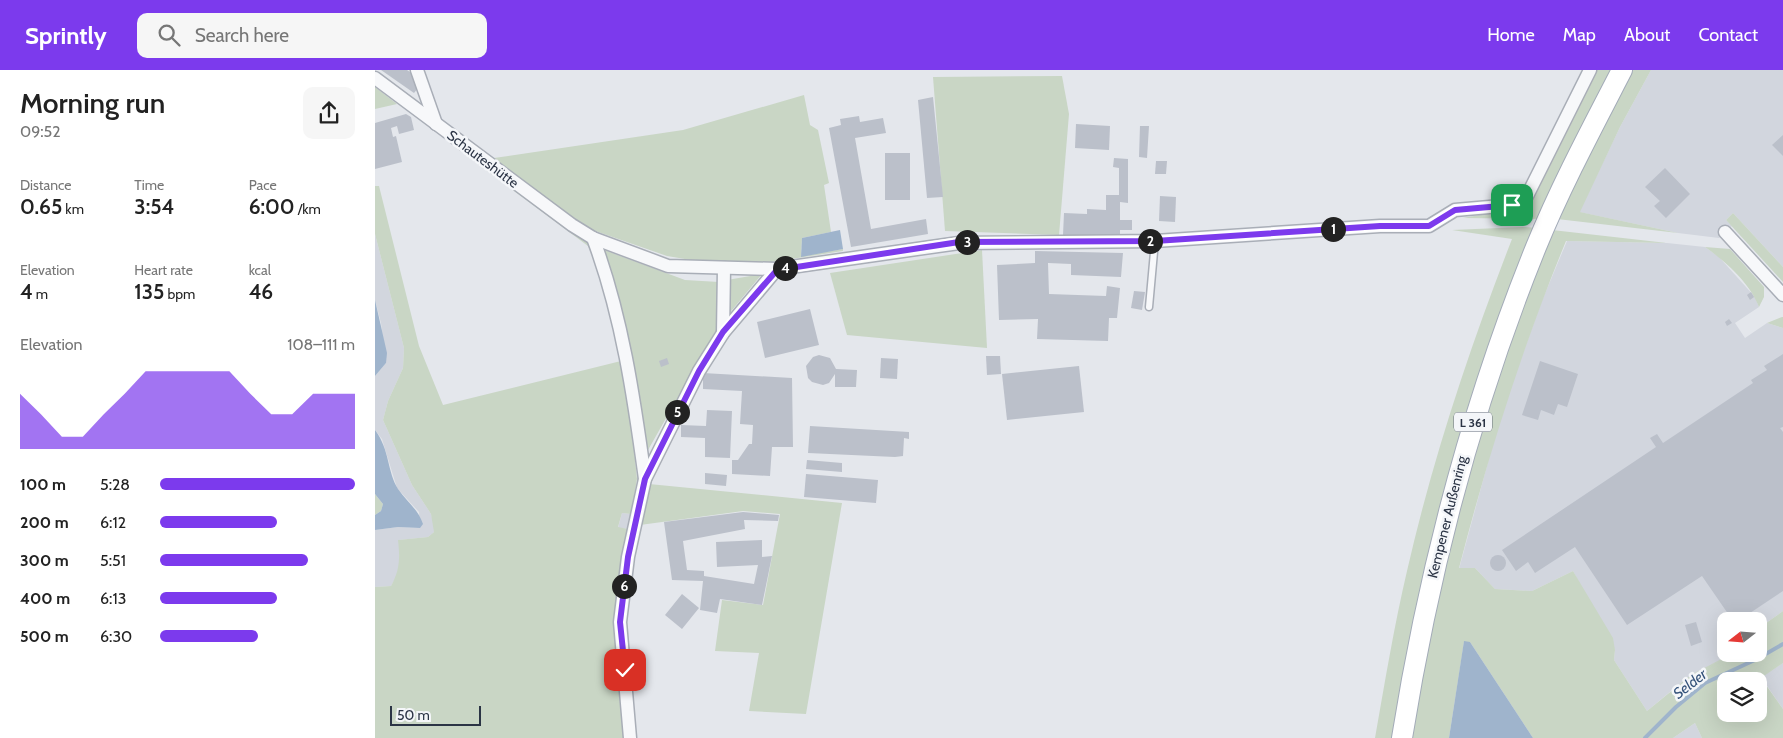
<!DOCTYPE html>
<meta charset="utf-8">
<style>
:root{--surface:#fff;--page:#f6f6f6;--text:#222;--muted:#767676;--accent:#7c3aed}
body{margin:0;font-family:Cabin,sans-serif;background:var(--page);color:var(--text);height:100vh;display:flex;flex-direction:column;font-size:19px;white-space:nowrap}
*{box-sizing:border-box;margin:0}
p{font-size:16px;color:var(--muted)}
.icon{flex:none;width:28px;height:28px;fill:none;stroke:currentColor;stroke-width:2;stroke-linecap:round;stroke-linejoin:round}
.map{position:relative;flex:1;overflow:hidden}
.side{display:flex;flex-direction:column;background:var(--surface);width:375px}
.side>*{flex:none}
.needle{width:32px;rotate:253deg}
.buttons{position:absolute;left:1342px;top:542px;display:grid;gap:10px}
.buttons a{display:grid;place-items:center;width:50px;height:50px;border-radius:10px;background:var(--surface);box-shadow:0 5px 20px #0002;font-size:25px}
.scale{position:absolute;left:15px;bottom:12px;width:91px;box-sizing:border-box;padding-left:5px;border:2px solid #2b3445;border-top:0;font-size:14px;line-height:18px;white-space:nowrap;color:#2b3445;-webkit-text-stroke:4px #f4f6f9;paint-order:stroke}
.pin{position:absolute;display:grid;place-items:center;width:42px;height:42px;color:#fff;margin:-21px;border-radius:10px;box-shadow:0 2px 8px #0006}
.km{position:absolute;width:25px;height:25px;margin:-12px;border-radius:50%;background:#222;color:#fff;font-size:14px;line-height:25px;text-align:center}
.round{display:grid;place-items:center;flex:none;width:52px;height:52px;border-radius:10px;background:var(--page)}
.overview{display:flex;align-items:center;justify-content:space-between;height:85px;padding:0 20px}
h1{font-size:28px;font-weight:600;line-height:38px}
.figures{display:grid;grid-template-columns:repeat(3,1fr);gap:8px;height:85px;padding:5px 20px}
.figures div{display:grid;align-content:center}
.figures b{font-size:21px;font-weight:600}
.figures small{font-size:14px;font-weight:400}
.figures p{font-size:14px}
.chart{height:140px;padding:10px 20px}
.chart p{display:flex;justify-content:space-between}
.chart svg{width:100%;height:90px;margin-top:5px;fill:var(--accent);opacity:.7}
ul{padding:0 20px;list-style:none;font-size:16px}
li{display:grid;grid-template-columns:80px 60px 1fr;align-items:center;height:38px}
li i{height:12px;border-radius:6px;background:var(--accent)}
header{display:flex;align-items:center;gap:30px;box-sizing:border-box;height:70px;padding:0 25px;background:var(--accent);color:#fff}
header strong{font-size:24px}
nav{display:flex;gap:28px;margin-inline-start:auto;font-size:18px}
.search{width:350px;height:45px;background:var(--page);display:flex;align-items:center;gap:12px;box-sizing:border-box;padding:0 18px;border-radius:10px;color:var(--muted);font-size:19px}
main{display:flex;flex:1;min-height:0}
.map>svg:first-child{display:block}
</style>
<header>
<strong>Sprintly</strong>
<div class="search"><svg class="icon" aria-label="search" viewBox="0 0 24 24"><circle cx="10" cy="10" r="6"/><path d="M15 15l6 6"/></svg>Search here</div>
<nav><a>Home</a><a>Map</a><a>About</a><a>Contact</a></nav>
</header>
<main>
<section class="side">
<div class="overview"><div><h1>Morning run</h1><p>09:52</p></div><a class="round"><svg class="icon" aria-label="share" viewBox="0 0 24 24"><path d="M12 15V3M7 8l5-5 5 5M5 13v7h14v-7"/></svg></a></div>
<div class="figures">
<div><p>Distance</p><b>0.65<small> km</small></b></div>
<div><p>Time</p><b>3:54</b></div>
<div><p>Pace</p><b>6:00<small> /km</small></b></div>
</div>
<div class="figures">
<div><p>Elevation</p><b>4<small> m</small></b></div>
<div><p>Heart rate</p><b>135<small> bpm</small></b></div>
<div><p>kcal</p><b>46</b></div>
</div>
<div class="chart"><p><span>Elevation</span>108–111 m</p>
<svg viewBox="0 0 160 44" preserveAspectRatio="none"><path d="M0 44V17L10 27L20 38L30 38L40 27L50 17L60 6L70 6L80 6L90 6L100 6L110 17L120 27L130 27L140 17L150 17L160 17V44z"/></svg>
</div>
<ul>
<li><b>100 m</b>5:28<i style="width:100%"></i></li>
<li><b>200 m</b>6:12<i style="width:60%"></i></li>
<li><b>300 m</b>5:51<i style="width:76%"></i></li>
<li><b>400 m</b>6:13<i style="width:60%"></i></li>
<li><b>500 m</b>6:30<i style="width:50%"></i></li>
</ul>
</section>
<div class="map">
<svg width="1408" height="668" viewBox="0 0 1408 668">
<rect width="100%" height="100%" fill="#e4e7ec"/>
<!-- built -->
<g fill="#d2d6de">
<path d="M1276,0h132v197l-50,-54 -7,7 6,6 -13,12 -41,-5 -99,-21 41,-85z"/>
<path d="M0,164l29,114 -1,20 -15,33 -5,19 29,65 19,29 4,13 -1,5 -6,5 -29,3v32l-8,14 -16,1v-57l23,-3 22,1 -1,-16 -22,-24 -15,-49 -7,-9v-54l11,-13 -5,-40 -6,-23z"/>
<path d="M1192,171l100,2 38,4 14,10 36,40 4,10 -24,16 10,15 22,-15 16,5v283l-24,17v-7h-33v33h5l-54,32 -30,25 -33,-51 1,-10 -42,-79 -41,20 -37,-2 -20,-21 -16,1 35,-129 20,-62 27,-75z"/>
<path d="M247,443l9,1 -3,15 -10,-1z"/>
<path d="M1408,593v46l-22,-32z"/>
<path d="M1320,653l7,15h-29z"/>
</g>
<!-- green -->
<g fill="#c9d6c5" fill-rule="evenodd">
<path d="M1219,0h21l-73,149 -79,-1 60,-11 8,-7z"/>
<path d="M1255,0h21l-31,57 -40,85 98,21 -121,-14z"/>
<path d="M687,6l7,38 -10,121 -114,-4 -12,-154z"/>
<path d="M0,17l22,17 -22,5z"/>
<path d="M429,25l6,30 8,5 11,53 -5,2 7,47 -29,6 -1,18 42,-7v2l-78,12 -62,-1 -36,-6 -83,-29 -90,-69 189,-28z"/>
<path d="M100,92l107,76 10,9 8,21 -12,-22z"/>
<path d="M0,116h4l40,160 24,59 178,-44 10,58 6,60 -6,35 -9,-1 -4,14 10,2 -14,85 11,124h-250v-151l16,-1c9,-16 9,-28 7,-46l30,-3 6,-5 -3,-18 -19,-29 -29,-65 5,-19 15,-33 1,-20 -29,-114z"/>
<path d="M1358,143l50,54v15l-57,-62z"/>
<path d="M1148,157l15,1 -144,510h-19c10,-56 19,-112 32,-167 26,-114 63,-224 105,-332l-60,-9z"/>
<path d="M1177,160l115,13 -101,-2c-44,107 -78,215 -107,327h16l20,21 37,2 41,-20 40,67 2,12 -1,10 33,51 44,-36 40,-21h28v-26l24,-17v52l-22,15 22,31v29h-81l-7,-15 -22,15h-140l-63,-96h-6l-15,96h-40l16,-95 62,-242zM1351,611h33v33h-33z"/>
<path d="M1330,177l25,2 34,38v10l-5,10c-9,-24 -34,-46 -54,-60z"/>
<path d="M229,180l81,30 34,2v43l-71,125z"/>
<path d="M607,180l5,98 -140,-13 -17,-62z"/>
<path d="M387,204l-35,42v-36z"/>
<path d="M1408,247v11l-16,-5 15,-6z"/>
<path d="M274,414l193,19 -36,211 -57,-3 10,-58 -44,-2 7,-51 41,5 17,-91 -37,-3 -103,14z"/>
<path d="M0,424l8,10 -2,7 -6,4z"/>
</g>
<!-- water -->
<g fill="#9fb4cc">
<path d="M465,160l3,19 -42,8 1,-19z"/>
<path d="M0,230l12,53 -1,10 -11,13z"/>
<path d="M0,360c15,20 12,42 23,59 9,13 20,20 25,35l-3,4 -22,-1 -23,3v-15l6,-4 2,-7 -8,-10z"/>
<path d="M1089,571l6,1 63,96h-84z"/>
</g>
<g fill="none" stroke-linecap="round" stroke-linejoin="round">
<!-- stream -->
<path stroke="#9fb4cc" stroke-width="4" d="M1270,668l31,-31 29,-24 52,-24 26,-15"/>
</g>
<!-- building -->
<g fill="#bbc0ca">
<path d="M6,0h26l6,4 5,14 -4,5z"/>
<path d="M558,27l10,100 -16,1 -9,-98z"/>
<path d="M31,44l5,3 3,13 -15,4 -2,-8 -6,2 2,9 3,-1 6,26 -27,7v-46z"/>
<path d="M484,46l1,6 23,-4 3,15 -31,5 16,91 55,-10 2,15 -77,13 -22,-119 12,-3 -1,-6z"/>
<path d="M701,54l34,2 -1,24 -34,-2z"/>
<path d="M765,56h9l-2,32 -8,-1z"/>
<path d="M1408,65v21l-11,-11z"/>
<rect x="510" y="83" width="25" height="47"/>
<path d="M739,88l14,1v44l-8,-1v18h12v10h-12v6l-57,-1 1,-22 23,1v-5l19,1v-15h13v-27l-6,-1z"/>
<path d="M781,91h11l-1,13h-11z"/>
<path d="M1290,98l25,26 -24,24 -12,-12 6,-5 -15,-14z"/>
<path d="M785,126l16,1 -1,25 -16,-1z"/>
<path d="M660,181l88,2 -2,24 -50,-2v-11l-23,-1 1,31 57,2 1,-10 13,2 -3,30h-8l-1,23 -71,-2 1,-20 -39,1 -2,-55 38,-2z"/>
<path d="M759,221l11,1 -3,18 -11,-2z"/>
<path d="M1376,222l3,5 -4,3 -3,-5z"/>
<path d="M435,239l9,36 -54,13 -8,-36z"/>
<path d="M1354,249l3,4 -5,3 -2,-4z"/>
<path d="M1408,284v73l-3,1 3,4v159l-45,30h-5l-31,-45 -75,49 -52,-78 -40,26 -7,-11 -12,9 -14,-21 154,-103 -6,-9 7,-4 6,9 90,-60 -2,-3 16,-10 -3,-4z"/>
<path d="M444,285l11,3 6,11 21,1 -1,17h-21v-13l-6,9 -6,2 -11,-3 -4,-4 -2,-12 7,-9z"/>
<path d="M611,286h14l1,18 -14,1z"/>
<path d="M292,288l2,6 -8,3 -2,-6z"/>
<path d="M506,288l17,1 -1,20 -17,-1z"/>
<path d="M1165,291l38,13 -11,33 -9,-3 -4,11 -13,-5 -3,10 -16,-5z"/>
<path d="M704,296l5,46 -77,8 -5,-46z"/>
<path d="M328,303l89,5 1,69h-21l-2,29 -38,-2v-14h6l11,-16h3l1,-19 -13,-1 2,-33 -39,-2z"/>
<path d="M332,340l25,1 -2,47 -25,-1v-19l-24,-1v-12l25,1z"/>
<path d="M435,356l99,6v7l-5,-1 -1,18 -8,1 -87,-4z"/>
<path d="M432,390l35,3v9l-36,-3z"/>
<path d="M330,403l22,2 -1,11 -21,-2z"/>
<path d="M431,404l72,6 -2,23 -72,-6z"/>
<path d="M368,442l36,3 -1,6 -34,-1 1,9 -62,12 4,29 17,1v5l50,8 4,-19 -41,2 -1,-25 46,-2v17l10,-1 -10,49 -42,-6 -3,14 -17,-3 3,-29 -31,-1 -8,-58z"/>
<circle cx="1123" cy="493" r="8"/>
<path d="M307,524l17,14 -17,21 -17,-14z"/>
<path d="M1321,552l6,20 -11,4 -6,-21z"/>
</g>
<g fill="none" stroke-linecap="round" stroke-linejoin="round">
<defs>
<path id="lane" d="M774,237l6,-66"/>
<g id="street">
<path d="M42,0l19,54"/>
<path d="M0,8l197,147 21,13 75,28 109,3 182,-26 196,-2 225,-15h49l26,-16 57,-5 15,-9 63,-126"/>
<path d="M1350,162l58,63"/>
<path d="M218,168c29,77 41,160 52,241"/>
<path d="M348,263l1,-65"/>
<path d="M255,668l-10,-116 8,-65 17,-78 54,-108 24,-38 54,-64"/>
</g>
<path id="primary" d="M1027,668c27,-169 70,-333 134,-491 25,-61 56,-119 86,-177"/>
</defs>
<!-- lane casing -->
<use href="#lane" stroke="#a9aeb7" stroke-width="9"/>
<!-- street casing -->
<use href="#street" stroke="#a9aeb7" stroke-width="15"/>
<!-- primary casing -->
<use href="#primary" stroke="#a3abb8" stroke-width="22"/>
<!-- lane -->
<use href="#lane" stroke="#f7f8fa" stroke-width="6"/>
<!-- street -->
<use href="#street" stroke="#f7f8fa" stroke-width="12"/>
<!-- primary -->
<use href="#primary" stroke="#fff" stroke-width="20"/>
</g>
<g fill="none" stroke-linecap="round" stroke-linejoin="round">
<defs>
<path id="route" d="M250,600l-5,-48 8,-65 17,-78 54,-108 24,-39 54,-62 182,-28 196,-1 225,-15h49l26,-16 57,-5"/>
</defs>
<!-- route casing -->
<use href="#route" stroke="#fff" stroke-width="10"/>
<!-- route -->
<use href="#route" stroke="#7c3aed" stroke-width="6"/>
</g>
<g text-anchor="middle" dominant-baseline="central" stroke-width="5" stroke-linejoin="round" paint-order="stroke">
<!-- shield labels -->
<rect fill="#f4f6f9" stroke="#676e7b" stroke-width="1" x="1079" y="342.5" width="38" height="19" rx="4"/>
<g font-size="12" font-weight="bold" fill="#2b3445">
<text x="1098" y="352">L 361</text>
</g>
<!-- street labels -->
<g font-size="14" fill="#2b3445" stroke="#f4f6f9">
<text transform="translate(108 89) rotate(37)">Schauteshütte</text>
<text transform="translate(1072 447) rotate(-76)">Kempener Außenring</text>
</g>
<!-- water labels -->
<g font-size="15" font-style="italic" fill="#34527a" stroke="#f4f6f9">
<text transform="translate(1315 614) rotate(-38)">Selder</text>
</g>
</g>
</svg>
<div class="buttons">
<a><svg class="needle" viewBox="-14 -14 28 28"><path d="M0-13l5 13h-10z" fill="#e53935"/><path d="M0 13l5-13h-10z" fill="#767676"/></svg></a>
<a><svg class="icon" aria-label="layers" viewBox="0 0 24 24"><path d="M12 4l9 5-9 5-9-5zM3 14l9 5 9-5"/></svg></a>
</div>
<div class="scale">50 m</div>
<div class="pin" style="left:1137px;top:135px;background:#1e9e55"><svg class="icon" aria-label="arrive" viewBox="0 0 24 24"><path d="M6 21V4h12l-3 4 3 4H6"/></svg></div>
<div class="pin" style="left:250px;top:600px;background:#d93025"><svg class="icon" aria-label="check" viewBox="0 0 24 24"><path d="M5 12l5 5 9-10"/></svg></div>
<b class="km" style="left:958px;top:159px">1</b>
<b class="km" style="left:775px;top:171px">2</b>
<b class="km" style="left:592px;top:172px">3</b>
<b class="km" style="left:410px;top:198px">4</b>
<b class="km" style="left:302px;top:342px">5</b>
<b class="km" style="left:249px;top:516px">6</b>
</div>
</main>
